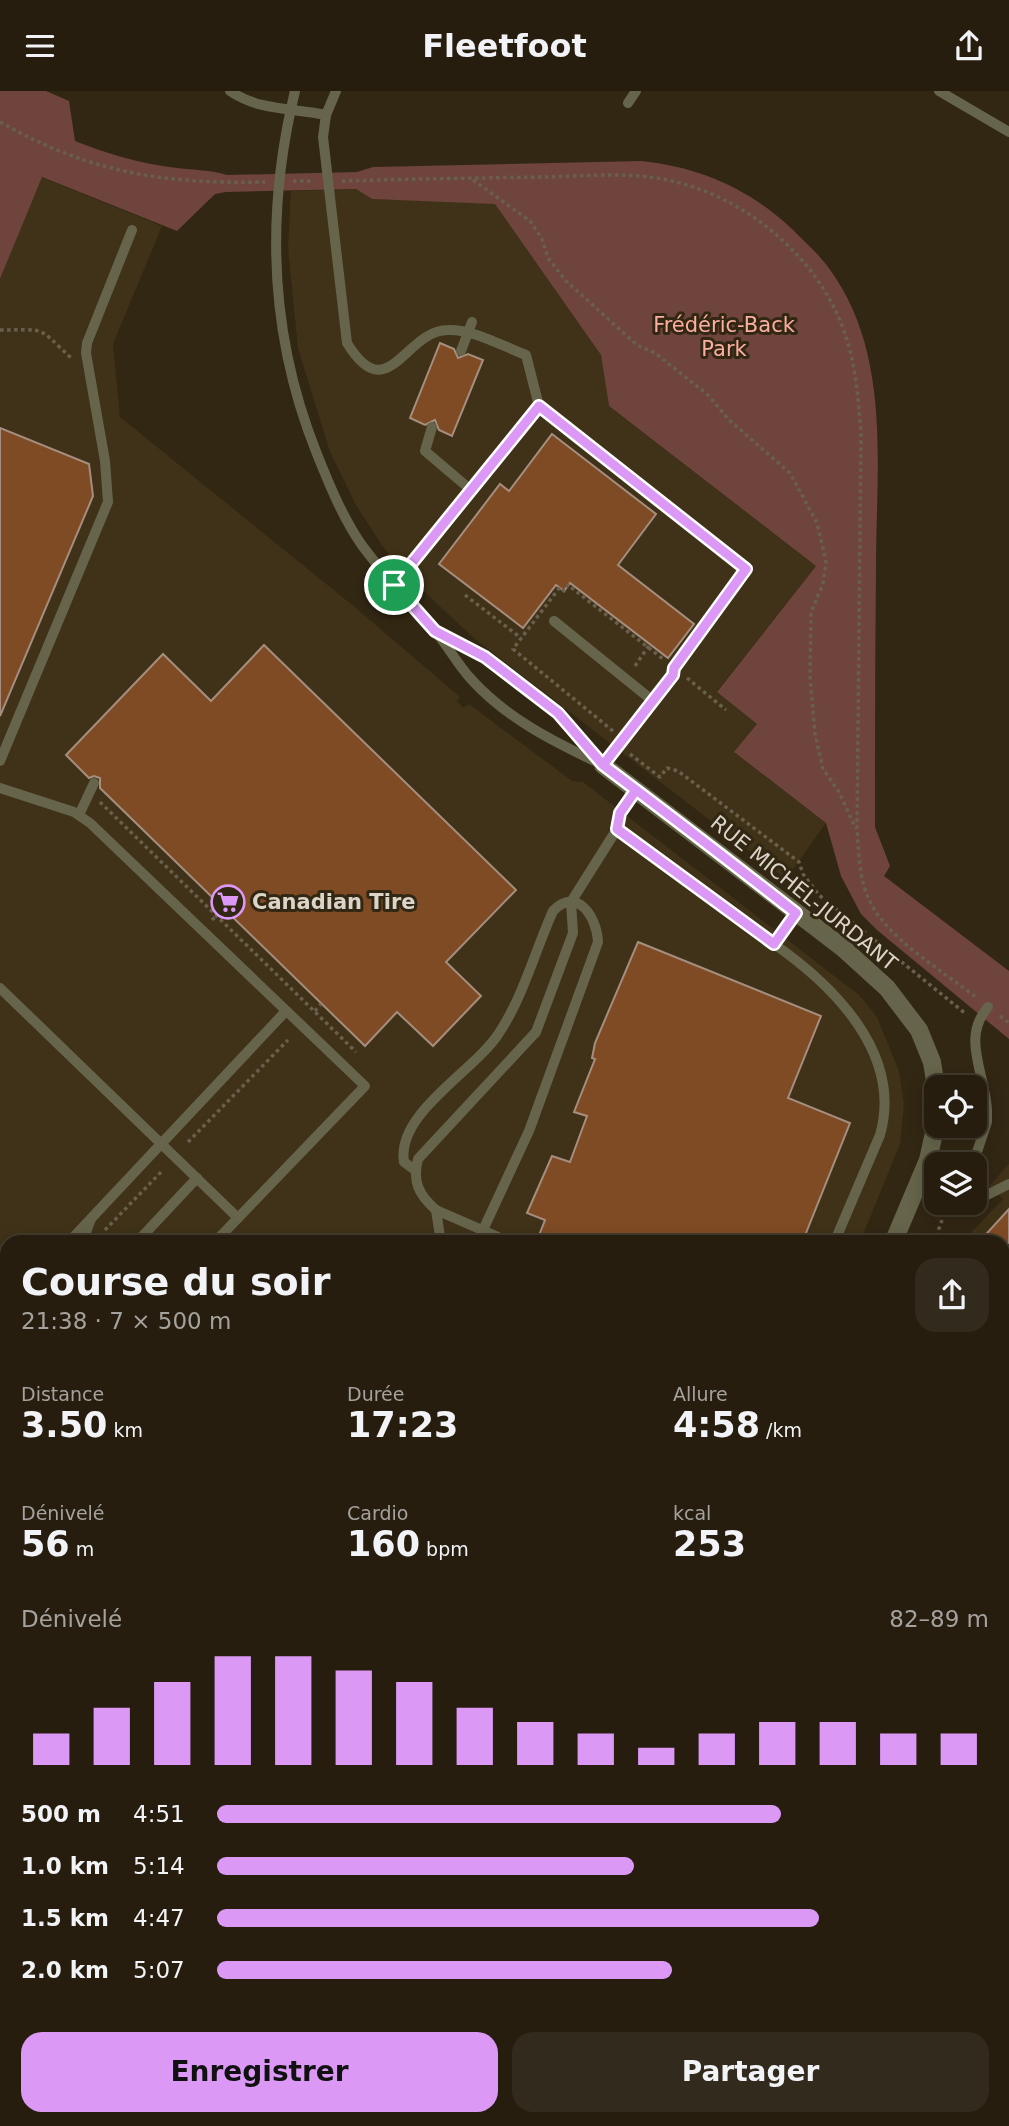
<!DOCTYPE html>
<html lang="fr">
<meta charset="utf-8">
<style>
:root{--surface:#261d0e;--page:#322a1c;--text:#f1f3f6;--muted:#a4a29e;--line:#423b2e;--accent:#db99f5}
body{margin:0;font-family:"DejaVu Sans",sans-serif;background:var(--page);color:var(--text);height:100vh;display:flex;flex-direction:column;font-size:26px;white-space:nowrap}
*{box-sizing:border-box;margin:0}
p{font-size:23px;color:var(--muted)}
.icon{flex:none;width:38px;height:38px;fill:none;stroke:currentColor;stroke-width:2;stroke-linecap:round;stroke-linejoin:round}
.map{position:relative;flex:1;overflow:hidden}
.sheet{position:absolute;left:0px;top:1144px;width:1010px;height:891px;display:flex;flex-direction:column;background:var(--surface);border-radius:21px 21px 0 0;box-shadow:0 4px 18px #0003,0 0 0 2px var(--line)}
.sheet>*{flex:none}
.tools{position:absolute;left:924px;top:984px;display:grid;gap:14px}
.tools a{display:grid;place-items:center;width:63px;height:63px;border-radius:14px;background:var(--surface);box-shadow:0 4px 18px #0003,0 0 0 2px var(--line);font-size:35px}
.pin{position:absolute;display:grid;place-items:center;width:60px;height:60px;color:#fff;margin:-30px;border:4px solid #fff;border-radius:50%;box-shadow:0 2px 7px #0007}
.round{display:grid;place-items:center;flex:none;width:74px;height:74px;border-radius:21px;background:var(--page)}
.overview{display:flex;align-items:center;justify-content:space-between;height:119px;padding:0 21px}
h1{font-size:38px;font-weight:700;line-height:52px}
.stats{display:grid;grid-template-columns:repeat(3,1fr);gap:10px;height:119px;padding:7px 21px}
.stats div{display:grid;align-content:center}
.stats b{font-size:35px;font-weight:700}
.stats small{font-size:19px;font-weight:400}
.stats p{font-size:19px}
.chart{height:196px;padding:14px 21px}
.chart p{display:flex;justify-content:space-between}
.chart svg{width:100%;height:126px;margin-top:7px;stroke:var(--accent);stroke-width:6}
.button{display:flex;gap:14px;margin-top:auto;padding:14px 21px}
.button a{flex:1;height:80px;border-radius:21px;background:var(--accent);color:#111;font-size:28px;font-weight:700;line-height:80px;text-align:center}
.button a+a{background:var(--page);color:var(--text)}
ul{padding:0 21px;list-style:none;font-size:23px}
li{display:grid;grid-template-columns:112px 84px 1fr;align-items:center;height:52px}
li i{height:18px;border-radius:9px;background:var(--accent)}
header{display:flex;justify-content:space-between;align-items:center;height:91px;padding:0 21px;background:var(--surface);font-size:32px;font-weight:700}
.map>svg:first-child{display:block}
</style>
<header><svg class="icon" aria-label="menu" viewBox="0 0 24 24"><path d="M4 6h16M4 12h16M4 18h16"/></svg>Fleetfoot<svg class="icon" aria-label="share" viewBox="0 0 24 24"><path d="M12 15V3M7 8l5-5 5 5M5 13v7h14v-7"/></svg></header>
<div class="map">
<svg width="1009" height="2035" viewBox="0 0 1009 2035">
<rect width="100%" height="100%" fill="#322713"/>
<!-- built -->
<g fill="#3f3218">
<path d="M41,86l121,49 -49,118 7,73 231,187 109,93 -3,4 6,7 6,-4 103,77 11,1 276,213 18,22 22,54 5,33 -4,40 -40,98 -853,1v49l-7,-3v-1010z"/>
<path d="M357,98l15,10 123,4 106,152 8,51 207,160 -99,125 40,33 -22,29 91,70 -40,56 -311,-240 -71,-66 -23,-29 -25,-39 -26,-53 -32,-104 -10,-101 3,-56z"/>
<path d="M1009,1073v311l-6,14v-246h-50l5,-6 5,4 40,-42 -14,-13z"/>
<path d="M1003,1587l6,3v445h-117l-12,-7h123z"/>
</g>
<!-- green -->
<g fill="#6e443c">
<path d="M0,0h46l23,10 6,40c33,13 67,23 102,27 18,2 33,2 50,7l130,-3 16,-5 268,-6c59,6 109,28 152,69 15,15 31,29 42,47 56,84 41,194 41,289 -1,87 -1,174 -1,261l15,39 -6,10 125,95v68l-132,-109 -16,-16 -20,-38 -15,-53 -92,-71 23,-28 -40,-32 99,-126 -207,-160 -8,-51 -106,-151 -123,-5 -16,-10 -130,3 -11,2 -38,37 -135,-54 -42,102z"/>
<path d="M0,1428l7,8v30l-7,-9z"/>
<path d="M0,1516l7,9v116l-7,-3z"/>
<path d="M0,1710l7,3v41l-7,-5z"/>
</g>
<!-- building -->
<g fill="#7f4b24" stroke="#a58e7f" stroke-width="2">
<path d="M440,252l14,6 4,9 10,-4 15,6 -31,76 -13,-6 -4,-10 -10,5 -15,-7z"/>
<path d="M0,337l89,36 4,32 -93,220z"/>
<path d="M552,343l104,80 -38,51 76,59 -26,34 -98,-75 -6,8 -8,-6 -33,43 -84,-64 61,-80 9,7z"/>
<path d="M264,554l252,245 -70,72 35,34 -48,50 -36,-34 -32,34 -265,-258v-10l-6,-2 -5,2 -23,-23 97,-101 48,47z"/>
<path d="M638,851l183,74 -33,82 62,25 -48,120h-266l9,-23 -18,-7 25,-57 18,6 17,-46 -13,-4 21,-53 -3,-1 3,-15z"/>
<path d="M1009,1118v34h-31z"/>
</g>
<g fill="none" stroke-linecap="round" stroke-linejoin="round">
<!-- secondary-tunnel -->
<path stroke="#4b412e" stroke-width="18" stroke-dasharray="18 9" stroke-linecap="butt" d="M0,1325l7,-7"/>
<!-- path -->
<g stroke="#695f4d" stroke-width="3.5" stroke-dasharray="3.5 3.5" stroke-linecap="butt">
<path d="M0,31c90,51 163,62 265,60"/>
<path d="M473,89l57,41 12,18 6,19 18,23 71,64 18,8 53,42 21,25 61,53 27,50 9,38 -3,23 -12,28 -1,65 5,57 8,35 16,23 17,37"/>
<path d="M293,90h21"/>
<path d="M342,90c67,-2 135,-3 202,-4 43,-1 90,-6 132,5 75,18 147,81 170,155 10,30 12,62 15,94l-4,399c2,22 2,45 10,65 15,41 76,76 110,103"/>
<path d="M0,239c47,0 36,-5 71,28"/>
<path d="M465,504l56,43"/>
<path d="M635,575l15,-22"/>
<path d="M687,587l39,32"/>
<path d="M613,640l-100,-82 47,-62 4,4 4,-6 95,74"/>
<path d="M630,663l30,23 7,-9 11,3 121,91 4,12 16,21 147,119"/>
<path d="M100,711l256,250"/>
<path d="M212,829l11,-11"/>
<path d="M315,920l6,-7"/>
<path d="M1000,925l9,7"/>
<path d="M188,1051l100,-102"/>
<path d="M105,1139l57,-59"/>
<path d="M934,1152l8,-23"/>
<path d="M0,1520l7,9"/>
<path d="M1003,1698l6,3"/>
<path d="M1003,1758l6,3"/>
</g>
<!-- service -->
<g stroke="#66654b" stroke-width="10">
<path d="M230,0c29,20 63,17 96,24"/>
<path d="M295,0c-30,124 -26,244 22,363 12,30 25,62 44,90 22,30 47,57 72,85 14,15 24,35 38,50 36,40 85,64 132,86"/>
<path d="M336,0l-10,24 -3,22 24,206c41,67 58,-13 101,-13 25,-1 54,16 78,25l13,51"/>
<path d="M939,0l70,41"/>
<path d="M628,12l8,-12"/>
<path d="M461,260l11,-29"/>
<path d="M432,336l-7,24 46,39"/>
<path d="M394,494l145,-179 207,163 -72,99 -1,7 -70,90"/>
<path d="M554,530l99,80"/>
<path d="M439,542l46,25 73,55 42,49"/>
<path d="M0,670l108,-259 -3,-41 -19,-108 1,-10 45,-113"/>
<path d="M0,697l74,24 16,11 275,263 -151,157"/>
<path d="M79,724l15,-32"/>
<path d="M617,738l157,115"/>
<path d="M796,822l-22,31c60,42 129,110 106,191l-46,108"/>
<path d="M0,897l238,230"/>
<path d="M973,1073l14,-42v-12c-2,-37 -26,-72 1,-103"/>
<path d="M415,1079l-11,-8c-8,-49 71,-91 95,-129 24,-36 36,-82 54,-122 24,-25 44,6 45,31l-69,189 -46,99"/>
<path d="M916,1098l20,8"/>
<path d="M975,1110l34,-17"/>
<path d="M952,1111h18"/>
<path d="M436,1119l5,33"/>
<path d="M68,1152l218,-232"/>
<path d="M82,1152l9,-24"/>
<path d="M136,1152l61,-65"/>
<path d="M512,1152l-76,-33c-17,-15 -24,-28 -18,-51l118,-127 37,-99 -2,-31 46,-73 3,-16 16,-23"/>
<path d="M1003,1345l6,-6"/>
<path d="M1003,1433l6,-10"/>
<path d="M1003,1476l6,-1"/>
<path d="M1003,1498l6,-4"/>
<path d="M17,2035l3,-7"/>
</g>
<!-- minor -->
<g stroke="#66654b" stroke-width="18">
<path d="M603,674l240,183 44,40 32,42 13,32 4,25"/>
<path d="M893,1152l35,-83 8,-36"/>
<path d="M1003,1557l6,3"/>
<path d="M0,1799l7,-14"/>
<path d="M367,2028v7"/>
<path d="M134,2035l3,-7"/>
</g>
<!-- secondary -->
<g stroke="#89875d" stroke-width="18">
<path d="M0,1228l7,7"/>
<path d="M1,1272l6,-7"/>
<path d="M0,1492l7,9"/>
<path d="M0,1662l7,3"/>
<path d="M0,1696l7,3"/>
<path d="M420,2028l5,7"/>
<path d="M828,2028l3,7"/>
<path d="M847,2028l9,7"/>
</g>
<!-- motorway -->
<g stroke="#bdb976" stroke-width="21">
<path d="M0,1289l7,8"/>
<path d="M0,1337l7,8"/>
<path d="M0,1397l7,9"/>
<path d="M505,2028l4,7"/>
<path d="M522,2028l5,7"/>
<path d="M572,2028l5,7"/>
</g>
</g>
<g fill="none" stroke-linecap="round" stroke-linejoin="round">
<defs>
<path id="route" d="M394,494l41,46 50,26 73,56 45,52 33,25 -16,23 -3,16 157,115 22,-31c-64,-50 -128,-99 -193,-148l70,-90 1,-7 72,-99 -207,-163 -145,179"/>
</defs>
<!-- route casing -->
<use href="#route" stroke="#fff" stroke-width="14"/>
<!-- route -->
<use href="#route" stroke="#db99f5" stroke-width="9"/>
</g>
<!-- icons -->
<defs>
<symbol id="supermarket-ring" viewBox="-11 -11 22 22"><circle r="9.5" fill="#322713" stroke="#db99f5" stroke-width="1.5"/><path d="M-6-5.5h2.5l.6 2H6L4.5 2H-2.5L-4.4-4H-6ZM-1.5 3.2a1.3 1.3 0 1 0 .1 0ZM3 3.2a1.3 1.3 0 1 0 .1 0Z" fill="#db99f5"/></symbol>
</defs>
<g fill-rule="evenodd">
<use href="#supermarket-ring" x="209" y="792" width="38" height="38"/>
</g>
<g text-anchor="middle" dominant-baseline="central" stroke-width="6" stroke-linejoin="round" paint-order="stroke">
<!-- park labels -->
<g font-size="21" fill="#fcaea0" stroke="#322713">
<text x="724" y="234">Frédéric-Back<tspan x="724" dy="24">Park</tspan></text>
</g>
<!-- street labels -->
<g font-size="21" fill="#dbd4c8" stroke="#322713">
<text transform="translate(804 802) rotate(39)">RUE MICHEL-JURDANT</text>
</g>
<!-- poi labels -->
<g font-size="21" font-weight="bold" fill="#dbd4c8" stroke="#322713" text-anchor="start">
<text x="252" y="811">Canadian Tire</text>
</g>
</g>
</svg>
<div class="tools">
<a><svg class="icon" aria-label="locate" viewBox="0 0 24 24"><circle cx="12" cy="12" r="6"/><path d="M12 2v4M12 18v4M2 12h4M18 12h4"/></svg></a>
<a><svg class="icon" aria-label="layers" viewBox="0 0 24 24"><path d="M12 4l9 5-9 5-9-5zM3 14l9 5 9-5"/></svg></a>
</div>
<div class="pin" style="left:394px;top:494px;background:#1e9e55"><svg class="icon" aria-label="arrive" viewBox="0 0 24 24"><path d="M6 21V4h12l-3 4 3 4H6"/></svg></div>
<section class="sheet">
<div class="overview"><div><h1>Course du soir</h1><p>21:38 · 7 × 500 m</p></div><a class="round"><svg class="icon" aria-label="share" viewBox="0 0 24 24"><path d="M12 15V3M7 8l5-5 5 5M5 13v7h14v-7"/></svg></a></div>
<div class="stats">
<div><p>Distance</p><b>3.50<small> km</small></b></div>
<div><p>Durée</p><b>17:23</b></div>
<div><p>Allure</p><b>4:58<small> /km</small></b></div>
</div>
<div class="stats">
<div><p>Dénivelé</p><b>56<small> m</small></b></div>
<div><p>Cardio</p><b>160<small> bpm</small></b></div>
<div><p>kcal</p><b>253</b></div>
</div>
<div class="chart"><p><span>Dénivelé</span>82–89 m</p>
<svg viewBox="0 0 160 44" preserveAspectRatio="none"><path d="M5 44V33M15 44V24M25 44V15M35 44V6M45 44V6M55 44V11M65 44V15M75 44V24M85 44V29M95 44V33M105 44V38M115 44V33M125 44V29M135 44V29M145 44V33M155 44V33"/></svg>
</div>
<ul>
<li><b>500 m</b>4:51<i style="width:73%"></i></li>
<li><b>1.0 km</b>5:14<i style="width:54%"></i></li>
<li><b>1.5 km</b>4:47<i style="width:78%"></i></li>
<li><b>2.0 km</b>5:07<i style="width:59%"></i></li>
</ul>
<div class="button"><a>Enregistrer</a><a>Partager</a></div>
</section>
</div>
